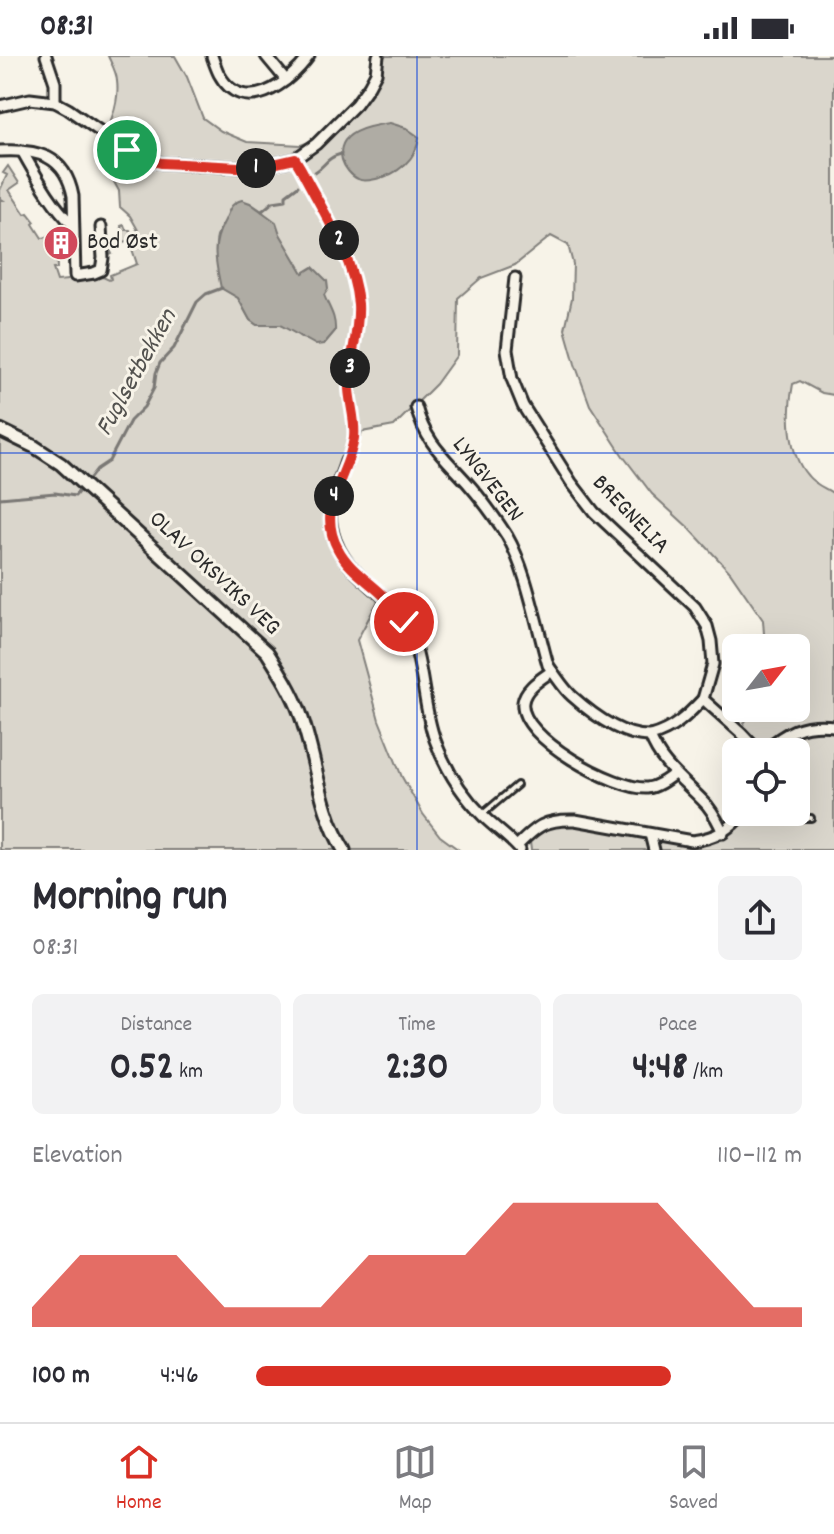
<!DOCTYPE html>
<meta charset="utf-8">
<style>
:root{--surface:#fff;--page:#f2f2f3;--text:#2b2b33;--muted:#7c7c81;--line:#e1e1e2;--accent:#d93025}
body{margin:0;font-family:Dekko,sans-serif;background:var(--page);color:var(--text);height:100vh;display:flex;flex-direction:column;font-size:30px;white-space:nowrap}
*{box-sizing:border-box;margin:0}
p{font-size:26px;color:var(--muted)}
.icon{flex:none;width:44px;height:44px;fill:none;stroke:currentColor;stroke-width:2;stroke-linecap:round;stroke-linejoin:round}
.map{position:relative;height:794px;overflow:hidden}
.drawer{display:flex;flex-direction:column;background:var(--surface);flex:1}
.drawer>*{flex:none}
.needle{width:52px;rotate:59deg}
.tools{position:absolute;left:722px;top:578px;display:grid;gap:16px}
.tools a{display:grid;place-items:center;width:88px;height:88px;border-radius:12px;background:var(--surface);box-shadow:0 8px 32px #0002;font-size:40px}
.pin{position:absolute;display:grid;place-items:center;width:68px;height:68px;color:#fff;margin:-34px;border:4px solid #fff;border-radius:50%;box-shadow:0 2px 8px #0007}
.km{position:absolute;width:40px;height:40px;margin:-20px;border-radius:50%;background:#222;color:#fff;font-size:22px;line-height:40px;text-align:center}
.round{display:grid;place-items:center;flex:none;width:84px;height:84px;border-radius:12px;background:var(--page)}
.headline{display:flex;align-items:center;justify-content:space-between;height:136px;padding:0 32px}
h1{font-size:44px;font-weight:700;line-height:60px}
.metrics{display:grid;grid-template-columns:repeat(3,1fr);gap:12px;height:136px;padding:8px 32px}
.metrics div{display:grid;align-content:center;border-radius:12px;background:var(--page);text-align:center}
.metrics b{font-size:40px;font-weight:700}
.metrics small{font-size:22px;font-weight:400}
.metrics p{font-size:22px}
.chart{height:224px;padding:16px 32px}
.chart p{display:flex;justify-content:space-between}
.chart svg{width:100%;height:144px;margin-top:8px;fill:var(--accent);opacity:.7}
ul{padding:0 32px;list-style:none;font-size:26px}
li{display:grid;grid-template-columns:128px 96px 1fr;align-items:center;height:60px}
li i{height:20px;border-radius:10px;background:var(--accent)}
.status{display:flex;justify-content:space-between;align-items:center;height:56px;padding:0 40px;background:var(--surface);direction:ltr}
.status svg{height:22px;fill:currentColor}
.dock{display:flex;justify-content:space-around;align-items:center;height:112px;border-top:2px solid var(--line);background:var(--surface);font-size:22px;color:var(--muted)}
.dock a{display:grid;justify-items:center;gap:4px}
.dock .current{color:var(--accent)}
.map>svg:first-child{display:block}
</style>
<div class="status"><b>08:31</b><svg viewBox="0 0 49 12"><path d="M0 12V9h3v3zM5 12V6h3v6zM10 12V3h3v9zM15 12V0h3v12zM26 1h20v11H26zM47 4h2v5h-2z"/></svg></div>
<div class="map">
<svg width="834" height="794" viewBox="0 0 834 794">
<rect width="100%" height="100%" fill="#f7f3e8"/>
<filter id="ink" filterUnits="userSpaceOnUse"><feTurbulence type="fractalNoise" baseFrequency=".0125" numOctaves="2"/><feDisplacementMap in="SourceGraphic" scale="16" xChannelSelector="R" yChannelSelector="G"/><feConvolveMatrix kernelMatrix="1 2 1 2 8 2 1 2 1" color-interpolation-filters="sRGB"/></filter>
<g filter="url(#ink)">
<!-- green -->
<path fill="#dad6cc" stroke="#82807c" stroke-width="2" fill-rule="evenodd" d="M108,0h67l12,21 16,41 18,13 26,11 54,3 18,-7 36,-32 17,-36 2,-14h460v339l-12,-2 -22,-12 -7,3c-6,28 -5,70 15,92 6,8 17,12 26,18v356h-303l-1,-8 7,-9 19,-9h13l42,7 93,6 36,-25h56v-60h-41l-13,-25 11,-19h43v-60h-31l-2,-28 -33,-48 -40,-43 -38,-35 -29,-38 -33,-51 -15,-41 -10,-35 7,-31 1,-34 -5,-19 -17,-9 -36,29 -34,13 -23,20 -1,57 -21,29 -42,42 -32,6 -32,89c13,28 23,60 49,78l-22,41 22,80 23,57 21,37 17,22 19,14h-459v-650h3l-3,-2v-8l7,-15 -4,-2 5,-7 11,17 -10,7 16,24 3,-1 7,9 -2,2 9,14 7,-1 4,2 -1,-5 7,-5 -1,-3 7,-5 6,10 -9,4 -1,7 -5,3 1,24h-4l4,12 46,-4 6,3 2,-1 -1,-4 27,-11 -8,-24 -19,10 2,4 -7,3 1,-12 17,-7 -2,-12 3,-1 2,5h4l2,3 6,-3 -8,-14 -10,-9 -1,-16 -23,-42c12,-19 24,-45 21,-68 0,-8 -6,-18 -9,-25zM250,147l12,8 73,120 -11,13 -22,-6 -14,-10 -8,-3h-23l-7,-5 -12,-22 -16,-10c-4,-18 -13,-49 2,-65 7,-7 18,-14 26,-20z"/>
<!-- water -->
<g fill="#afaca4" stroke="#7a7874" stroke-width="2">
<path d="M390,67l16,5 13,9c-2,22 -22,38 -43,42 -5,1 -13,3 -18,0 -7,-3 -14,-12 -16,-19 -7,-29 28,-34 48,-37z"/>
<path d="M242,144l8,3 26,19 4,12 23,39 10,-6 14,14 1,8 -4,6c5,13 12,21 11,36l-11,13 -8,1 -36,-20h-23l-7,-5 -12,-22 -17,-10c-5,-25 -10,-41 2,-64 7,-12 5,-20 19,-24z"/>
</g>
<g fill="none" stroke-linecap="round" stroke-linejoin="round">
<!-- stream -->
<g stroke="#7a7874" stroke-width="3">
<path d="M315,116c11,-7 11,-14 26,-18"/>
<path d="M262,155l11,-9 13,-2v-5l12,-9"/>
<path d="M87,426l10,-13 12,-8 21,-40 14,-14 10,-19 2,-15 4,-10 14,-15 23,-46 9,-8 16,-6"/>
<path d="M0,442l55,-5 20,3 7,-9"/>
</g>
<defs>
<g id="service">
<path d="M296,105l44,80 13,38 5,25 -2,32 -6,35 -1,19 5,35 -1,16 -7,19"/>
<path d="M484,757l33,-28"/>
<path d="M745,759l27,3h39"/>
</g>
<g id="minor">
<path d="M46,0l9,27v19"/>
<path d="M212,0c2,6 4,12 7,18 24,44 70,10 90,-18"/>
<path d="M266,0l20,24"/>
<path d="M0,50l30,-7 25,3 13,7 59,41 34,13 95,5 39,-9 21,-15 40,-40 13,-18 7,-13 2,-17"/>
<path d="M0,95c38,-2 65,4 73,45l2,80 19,-3 7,-3 2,-12 -2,-31"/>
<path d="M22,95c15,26 29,53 51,74"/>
<path d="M515,222l-8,72 5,29 11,27 48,76 23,30 101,95 12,19 4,15 2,23 -10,35 38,34 18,19"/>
<path d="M416,351c10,38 31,52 55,80 13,15 25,32 36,49 19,32 30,91 41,129l4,6"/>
<path d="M346,405c-4,13 -11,27 -14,40 -6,27 6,54 25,72 16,16 35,28 47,48 21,36 17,81 31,119 10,28 27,55 49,77 11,11 25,20 36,33"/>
<path d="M703,643c-16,17 -30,31 -53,37 11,30 36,46 57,69 7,9 12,18 16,28"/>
<path d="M650,680c-28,1 -58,-22 -78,-40 -8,-7 -14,-17 -20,-25 -11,8 -27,17 -29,31 -5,36 94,88 124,86 10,-1 19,-8 27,-14"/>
<path d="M762,696c24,-20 40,-30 72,-26"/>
<path d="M650,778l4,16"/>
<path d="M517,790c20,-20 28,-27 58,-26l117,21c23,-3 38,-11 52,-29"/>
</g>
<path id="tertiary" d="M0,374l35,17 26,17 206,188c12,19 25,39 33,61 16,44 19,97 44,137"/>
</defs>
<!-- service casing -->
<use href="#service" stroke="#2b2b2b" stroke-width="10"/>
<!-- minor casing -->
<use href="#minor" stroke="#2b2b2b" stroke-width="15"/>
<!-- tertiary casing -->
<use href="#tertiary" stroke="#2b2b2b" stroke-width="17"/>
<!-- service -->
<use href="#service" stroke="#f7f3e8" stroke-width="4"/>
<!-- minor -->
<use href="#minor" stroke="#f7f3e8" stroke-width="9"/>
<!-- tertiary -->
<use href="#tertiary" stroke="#f7f3e8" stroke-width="11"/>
</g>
</g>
<g fill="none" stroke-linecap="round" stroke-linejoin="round" filter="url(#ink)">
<defs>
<path id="route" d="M127,94l18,9 16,4 21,1 74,4 39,-9 6,10c21,41 53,88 57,135 2,28 -10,56 -9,85 1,16 7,32 5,49 -5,38 -39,69 -16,111 11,21 31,32 47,48 7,8 13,17 19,25"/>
</defs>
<!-- route casing -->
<use href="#route" stroke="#fff" stroke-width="16"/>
<!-- route -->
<use href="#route" stroke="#d93025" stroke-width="10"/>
</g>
<!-- grid -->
<path fill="none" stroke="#1d4ed8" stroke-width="2" stroke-opacity="0.55" d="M417,0v794M0,397h834"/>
<!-- icons -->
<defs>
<symbol id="building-disc" viewBox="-11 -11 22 22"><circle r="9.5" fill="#d1495b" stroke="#f7f3e8"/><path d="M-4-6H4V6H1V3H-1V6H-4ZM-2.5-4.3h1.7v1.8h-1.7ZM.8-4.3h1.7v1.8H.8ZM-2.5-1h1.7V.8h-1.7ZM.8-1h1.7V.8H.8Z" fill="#fff"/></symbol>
</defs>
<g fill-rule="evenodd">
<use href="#building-disc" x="41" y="167" width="40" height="40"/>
</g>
<g text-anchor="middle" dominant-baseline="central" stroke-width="6" stroke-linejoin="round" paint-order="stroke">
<!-- poi labels -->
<g font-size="24" fill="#2b2b2b" stroke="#f7f3e8" text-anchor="start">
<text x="87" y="187">Bod Øst</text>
</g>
<!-- street labels -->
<g font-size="24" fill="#2b2b2b" stroke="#f7f3e8">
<text transform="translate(487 424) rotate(52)">LYNGVEGEN</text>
<text transform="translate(630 459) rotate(46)">BREGNELIA</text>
<text transform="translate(214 518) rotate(43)">OLAV OKSVIKS VEG</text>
</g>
<!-- water labels -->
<g font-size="26" font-style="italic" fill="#53524f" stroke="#f7f3e8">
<text transform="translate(137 317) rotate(-61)">Fuglsetbekken</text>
</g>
</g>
</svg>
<div class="tools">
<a><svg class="needle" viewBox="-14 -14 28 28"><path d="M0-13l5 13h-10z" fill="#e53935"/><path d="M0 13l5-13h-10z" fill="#7c7c81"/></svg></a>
<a><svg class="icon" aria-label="locate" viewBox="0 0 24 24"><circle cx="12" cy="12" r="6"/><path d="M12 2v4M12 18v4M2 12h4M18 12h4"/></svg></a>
</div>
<div class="pin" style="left:127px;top:94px;background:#1e9e55"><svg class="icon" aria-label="arrive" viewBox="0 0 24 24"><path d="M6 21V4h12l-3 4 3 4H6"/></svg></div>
<div class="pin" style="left:404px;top:566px;background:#d93025"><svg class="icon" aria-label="check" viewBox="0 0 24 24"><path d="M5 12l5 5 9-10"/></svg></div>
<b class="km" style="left:256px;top:112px">1</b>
<b class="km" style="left:339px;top:184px">2</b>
<b class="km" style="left:350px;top:312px">3</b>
<b class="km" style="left:334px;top:440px">4</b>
</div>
<section class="drawer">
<div class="headline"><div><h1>Morning run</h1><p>08:31</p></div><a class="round"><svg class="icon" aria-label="share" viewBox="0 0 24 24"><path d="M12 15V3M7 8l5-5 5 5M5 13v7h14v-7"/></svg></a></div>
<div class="metrics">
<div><p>Distance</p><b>0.52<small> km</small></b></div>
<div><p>Time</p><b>2:30</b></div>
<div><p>Pace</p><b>4:48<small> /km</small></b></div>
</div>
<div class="chart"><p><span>Elevation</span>110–112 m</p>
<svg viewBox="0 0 160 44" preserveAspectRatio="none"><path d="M0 44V38L10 22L20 22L30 22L40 38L50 38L60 38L70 22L80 22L90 22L100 6L110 6L120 6L130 6L140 22L150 38L160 38V44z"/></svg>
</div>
<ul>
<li><b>100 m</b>4:46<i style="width:76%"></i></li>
</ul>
</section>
<nav class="dock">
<a class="current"><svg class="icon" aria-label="home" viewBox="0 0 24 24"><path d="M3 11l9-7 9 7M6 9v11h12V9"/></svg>Home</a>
<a><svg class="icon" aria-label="map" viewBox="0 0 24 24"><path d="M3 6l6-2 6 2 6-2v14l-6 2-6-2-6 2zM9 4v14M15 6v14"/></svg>Map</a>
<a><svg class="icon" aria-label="saved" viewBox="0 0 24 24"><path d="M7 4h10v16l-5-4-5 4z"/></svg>Saved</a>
</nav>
